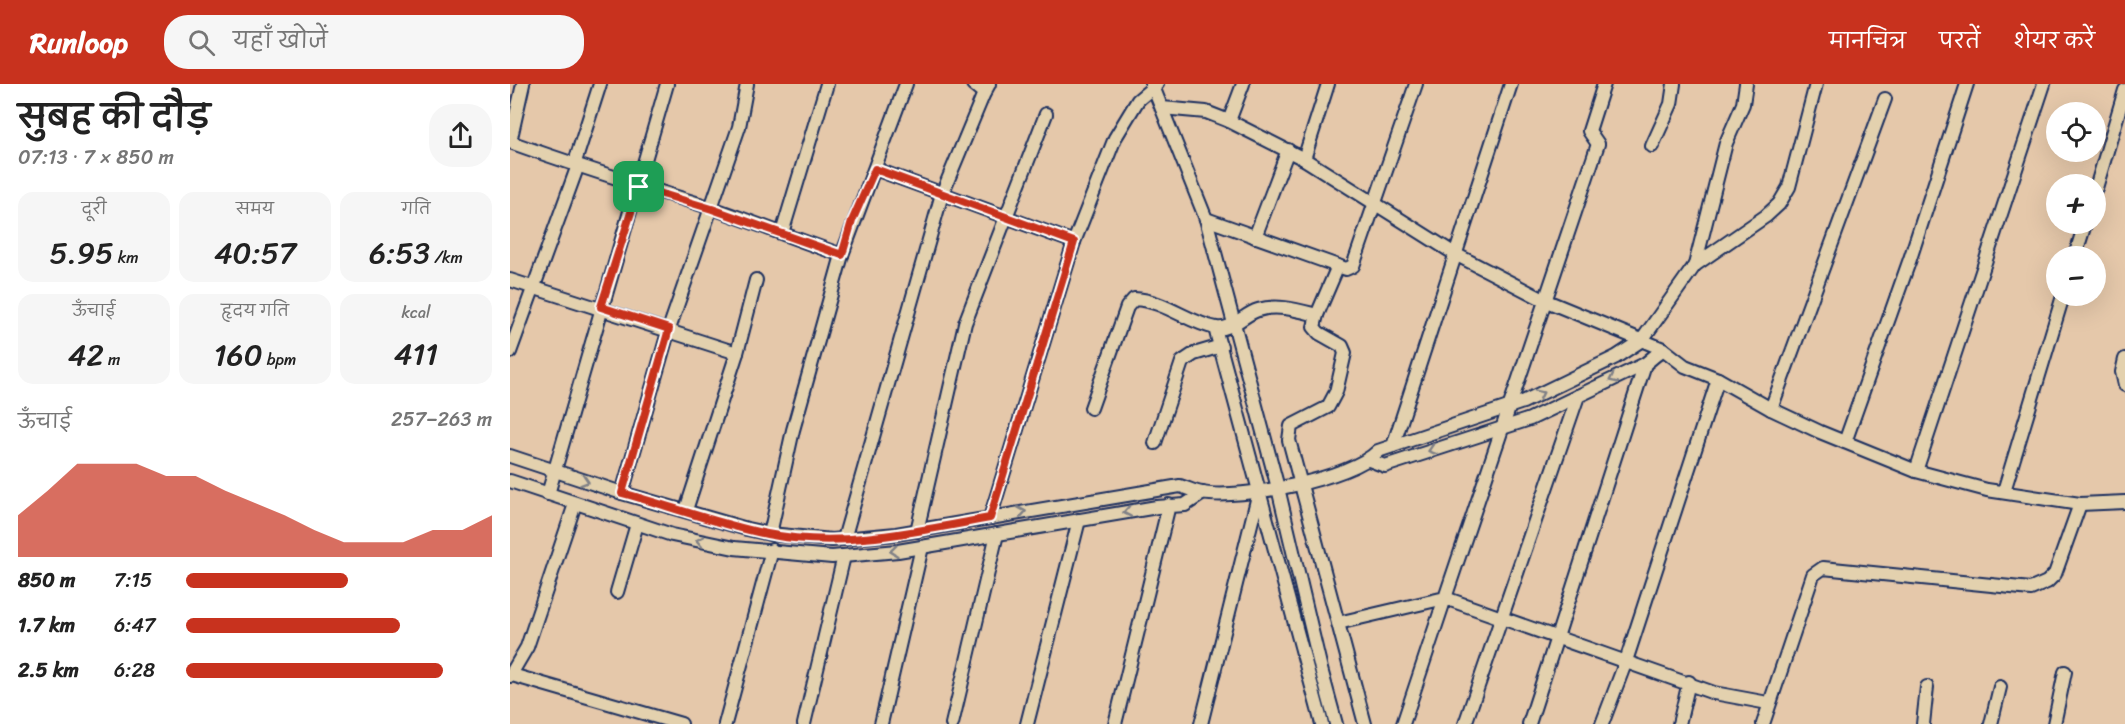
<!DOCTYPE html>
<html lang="hi">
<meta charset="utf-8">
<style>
:root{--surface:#fff;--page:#f6f6f6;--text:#222;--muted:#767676;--accent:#c8321e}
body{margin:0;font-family:Sriracha,"Playpen Sans Deva",sans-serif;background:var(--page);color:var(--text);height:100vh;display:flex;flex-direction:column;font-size:22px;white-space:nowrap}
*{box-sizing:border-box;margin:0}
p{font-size:20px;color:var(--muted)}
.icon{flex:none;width:33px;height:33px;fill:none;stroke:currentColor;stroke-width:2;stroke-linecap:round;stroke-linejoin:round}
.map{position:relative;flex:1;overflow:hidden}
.side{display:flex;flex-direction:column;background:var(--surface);width:510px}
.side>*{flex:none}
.buttons{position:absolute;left:1536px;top:18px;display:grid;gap:12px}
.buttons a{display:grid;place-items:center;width:60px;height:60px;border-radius:50%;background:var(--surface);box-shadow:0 6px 24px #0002;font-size:30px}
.pin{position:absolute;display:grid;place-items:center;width:51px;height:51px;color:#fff;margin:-26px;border-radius:12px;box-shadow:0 3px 9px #0006}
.round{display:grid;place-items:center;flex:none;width:63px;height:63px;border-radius:24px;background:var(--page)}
.overview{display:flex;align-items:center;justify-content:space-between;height:102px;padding:0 18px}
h1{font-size:33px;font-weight:600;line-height:45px}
.stats{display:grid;grid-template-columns:repeat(3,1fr);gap:9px;height:102px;padding:6px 18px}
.stats div{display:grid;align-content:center;border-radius:15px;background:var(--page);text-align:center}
.stats b{font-size:30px;font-weight:600}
.stats small{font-size:16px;font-weight:400}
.stats p{font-size:16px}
.chart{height:168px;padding:12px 18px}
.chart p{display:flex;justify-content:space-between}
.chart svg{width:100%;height:108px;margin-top:6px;fill:var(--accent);opacity:.7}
ul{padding:0 18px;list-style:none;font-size:20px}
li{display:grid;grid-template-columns:96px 72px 1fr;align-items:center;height:45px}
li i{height:15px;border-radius:8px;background:var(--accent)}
header{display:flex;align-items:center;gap:36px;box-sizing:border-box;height:84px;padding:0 30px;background:var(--accent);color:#fff}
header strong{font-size:28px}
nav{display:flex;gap:33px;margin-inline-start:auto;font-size:21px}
.search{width:420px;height:54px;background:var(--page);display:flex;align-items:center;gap:15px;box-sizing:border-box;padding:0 21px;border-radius:24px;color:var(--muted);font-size:22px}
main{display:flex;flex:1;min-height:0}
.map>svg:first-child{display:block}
</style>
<header>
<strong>Runloop</strong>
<div class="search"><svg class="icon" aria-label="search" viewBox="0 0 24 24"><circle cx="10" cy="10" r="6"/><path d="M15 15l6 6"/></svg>यहाँ खोजें</div>
<nav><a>मानचित्र</a><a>परतें</a><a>शेयर करें</a></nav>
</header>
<main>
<section class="side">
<div class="overview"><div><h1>सुबह की दौड़</h1><p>07:13 · 7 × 850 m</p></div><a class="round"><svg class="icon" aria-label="share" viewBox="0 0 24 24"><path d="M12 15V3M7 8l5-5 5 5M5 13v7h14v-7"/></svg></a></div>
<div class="stats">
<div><p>दूरी</p><b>5.95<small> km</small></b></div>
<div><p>समय</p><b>40:57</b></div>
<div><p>गति</p><b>6:53<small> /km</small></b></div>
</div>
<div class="stats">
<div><p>ऊँचाई</p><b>42<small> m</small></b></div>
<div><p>हृदय गति</p><b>160<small> bpm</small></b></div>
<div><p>kcal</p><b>411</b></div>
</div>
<div class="chart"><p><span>ऊँचाई</span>257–263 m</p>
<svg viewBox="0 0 160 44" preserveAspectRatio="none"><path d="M0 44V27L10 17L20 6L30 6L40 6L50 11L60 11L70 17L80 22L90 27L100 33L110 38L120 38L130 38L140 33L150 33L160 27V44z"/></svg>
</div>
<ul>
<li><b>850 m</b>7:15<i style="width:53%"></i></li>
<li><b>1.7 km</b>6:47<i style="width:70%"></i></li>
<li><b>2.5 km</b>6:28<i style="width:84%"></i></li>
</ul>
</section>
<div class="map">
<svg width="1615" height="640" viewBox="0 0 1615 640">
<rect width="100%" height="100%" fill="#e5c8aa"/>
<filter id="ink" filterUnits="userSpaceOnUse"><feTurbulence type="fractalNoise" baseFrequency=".0167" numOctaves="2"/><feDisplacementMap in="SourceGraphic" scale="12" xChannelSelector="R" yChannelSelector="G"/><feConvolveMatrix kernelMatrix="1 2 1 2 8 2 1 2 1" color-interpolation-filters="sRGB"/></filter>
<g filter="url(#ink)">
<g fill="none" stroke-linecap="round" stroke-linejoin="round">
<defs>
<g id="minor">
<path d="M463,0l11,9 5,-9"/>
<path d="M642,0l54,135 72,269 43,181 15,55"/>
<path d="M652,24l44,4 23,9 75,38 151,95 89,46 119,49 22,17 33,13 53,30 49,23 96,39 71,19 93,14 45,-2"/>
<path d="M719,37l14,-37"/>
<path d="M0,58c67,24 134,45 202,66 43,15 86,32 130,47l64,-171"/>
<path d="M0,58l13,-58"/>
<path d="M1142,62l19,-42 3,-20"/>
<path d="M794,75l24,-75"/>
<path d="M65,78l25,-78"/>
<path d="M365,85l199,73 41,-104 23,-38 19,-16"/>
<path d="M1586,104l29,-98"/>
<path d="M696,135l132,47 8,3 7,-3 63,-182"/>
<path d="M272,149l45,-149"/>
<path d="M745,153l33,-87"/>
<path d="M1565,172l10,-32"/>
<path d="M1185,181l31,-122 17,-39 3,-20"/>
<path d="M828,182l-21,49 -3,12 5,6 23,13 3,7 -9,39 -8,15 -37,19 -2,14 76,284"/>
<path d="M0,196l227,73 -51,157"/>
<path d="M705,244l107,396"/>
<path d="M0,268l67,-184"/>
<path d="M227,269l19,-73"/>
<path d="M1615,275l-3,13 3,13"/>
<path d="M581,324l36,-101 7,-8c30,1 54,24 82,29 16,3 28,-14 42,-18 19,-6 39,0 59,5"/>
<path d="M1261,325l114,-310"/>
<path d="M1335,358l65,-183 57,-175"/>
<path d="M645,359l27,-81 12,-8 27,-8"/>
<path d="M883,362l118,-362"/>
<path d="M0,372l112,37 125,36 23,5 62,6 64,-6 284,-48c7,2 15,6 22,7 39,7 149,-14 176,-42l145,-49 93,-45 26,-17 53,-75 71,-49 13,-12 10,-17 27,-103"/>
<path d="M859,376l16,6 145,-47 115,-55 18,-15"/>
<path d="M1406,387l128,-387"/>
<path d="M0,397l162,54 62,13 98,9 66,-6 259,-44 28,-2 18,-12"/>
<path d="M1494,407l59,-195"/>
<path d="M112,409l47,-164 70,-202 8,-43"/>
<path d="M38,410l119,-410"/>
<path d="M480,434l84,-276"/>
<path d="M407,447l48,-208 81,-209"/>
<path d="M260,450l23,-104 49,-175"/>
<path d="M334,455l98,-345 42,-101"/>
<path d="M107,508l20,-68"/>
<path d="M828,539l107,-25 153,-454 -9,-13 15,-47"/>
<path d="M2,591l169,49"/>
<path d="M0,592l17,-29 48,-143"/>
<path d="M215,640l47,-174"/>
<path d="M294,640l40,-168"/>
<path d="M371,640l41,-177"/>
<path d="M442,640l45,-190"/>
<path d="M517,640l52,-204"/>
<path d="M605,640l54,-219"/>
<path d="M691,640l58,-232"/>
<path d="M893,640l42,-126 269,95 54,10"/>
<path d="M955,640l113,-328"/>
<path d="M1019,640l116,-360"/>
<path d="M1092,640l24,-63 92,-282"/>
<path d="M1169,640l10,-42"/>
<path d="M1253,640l50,-149 10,-7 208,21 16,-7 8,-8 25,-70"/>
<path d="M1413,640l4,-37"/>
<path d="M1481,640l9,-37"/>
<path d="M1544,640l11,-52"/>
</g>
</defs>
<!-- minor casing -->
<use href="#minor" stroke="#1b2f5e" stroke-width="16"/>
<!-- minor -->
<use href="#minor" stroke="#e3d1ae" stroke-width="12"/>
</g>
<!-- one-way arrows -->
<defs><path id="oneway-chevron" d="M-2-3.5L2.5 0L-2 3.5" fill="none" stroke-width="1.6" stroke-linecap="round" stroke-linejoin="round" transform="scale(1.5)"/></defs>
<g stroke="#7f8086">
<use href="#oneway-chevron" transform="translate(1103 295) rotate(154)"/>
<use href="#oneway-chevron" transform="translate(1030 310) rotate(-26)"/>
<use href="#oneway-chevron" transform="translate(922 366) rotate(162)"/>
<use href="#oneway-chevron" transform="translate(75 397) rotate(18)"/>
<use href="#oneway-chevron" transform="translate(512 428) rotate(-10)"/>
<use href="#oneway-chevron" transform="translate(617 428) rotate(170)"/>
<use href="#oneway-chevron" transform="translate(190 457) rotate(-169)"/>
<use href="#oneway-chevron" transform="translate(384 467) rotate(174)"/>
</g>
</g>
<g fill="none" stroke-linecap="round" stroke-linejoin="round" filter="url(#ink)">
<defs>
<path id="route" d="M365,85l199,73 -84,276c-72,13 -149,31 -223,16 -49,-10 -97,-28 -145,-41l47,-164 -68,-22 38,-120 73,22 130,46 10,-34z"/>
</defs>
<!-- route casing -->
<use href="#route" stroke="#fff" stroke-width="12"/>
<!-- route -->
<use href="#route" stroke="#c8321e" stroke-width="8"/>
</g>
</svg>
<div class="buttons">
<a><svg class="icon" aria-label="locate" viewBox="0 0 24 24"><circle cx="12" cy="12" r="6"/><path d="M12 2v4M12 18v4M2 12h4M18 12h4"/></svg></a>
<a>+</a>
<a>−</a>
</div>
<div class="pin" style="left:129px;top:103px;background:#1e9e55"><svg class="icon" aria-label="arrive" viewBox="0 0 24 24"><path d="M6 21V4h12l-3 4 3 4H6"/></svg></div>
</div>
</main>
